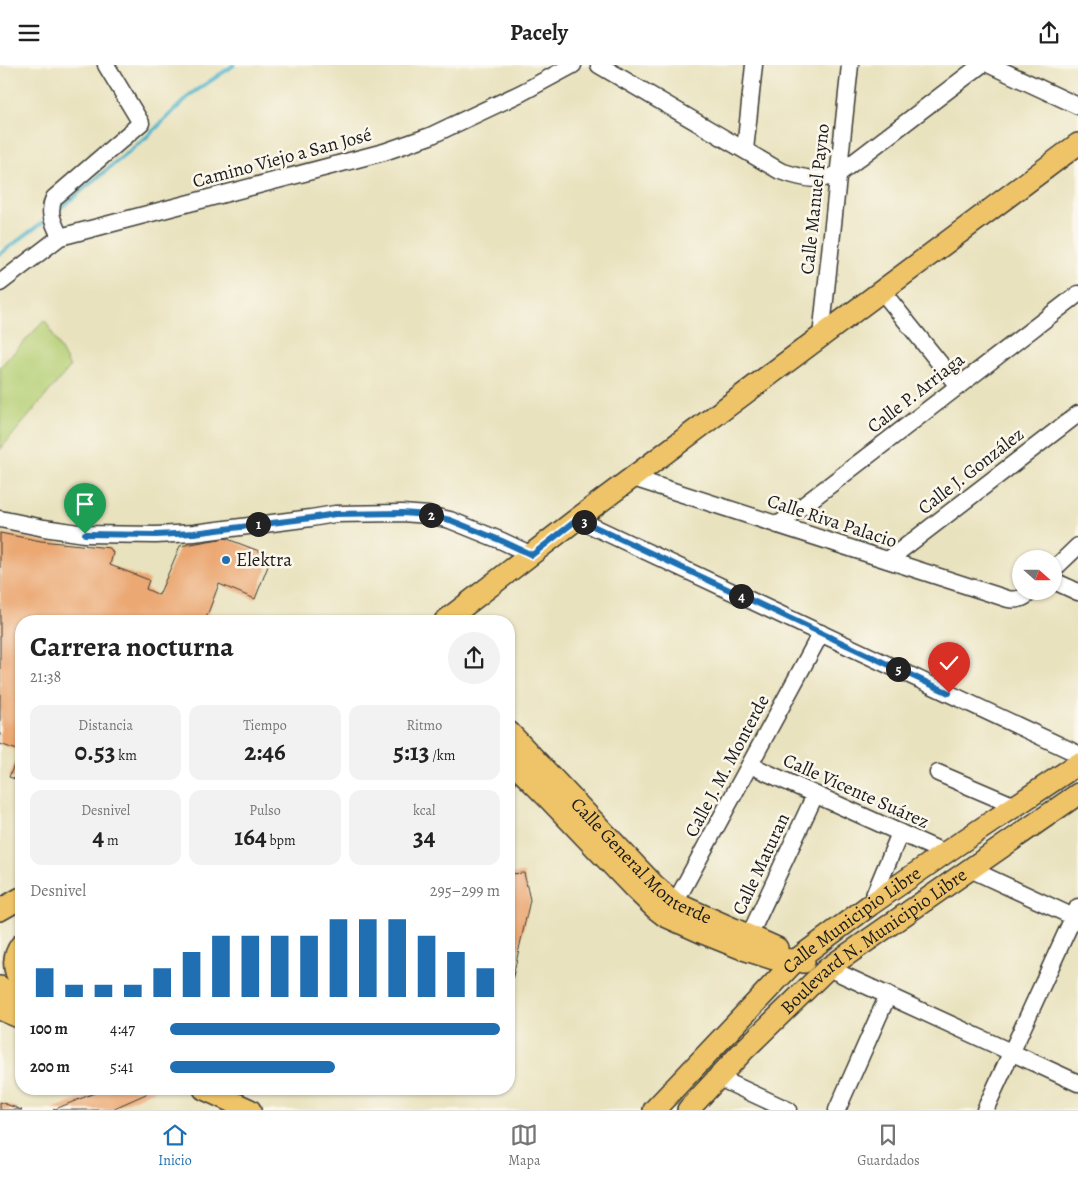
<!DOCTYPE html>
<html lang="es">
<meta charset="utf-8">
<style>
:root{--surface:#fff;--page:#f2f2f2;--text:#222;--muted:#767676;--line:#e0e0e0;--accent:#1f6fb2}
body{margin:0;font-family:Alegreya,serif;background:var(--page);color:var(--text);height:100vh;display:flex;flex-direction:column;font-size:19px;white-space:nowrap}
*{box-sizing:border-box;margin:0}
p{font-size:16px;color:var(--muted)}
.icon{flex:none;width:28px;height:28px;fill:none;stroke:currentColor;stroke-width:2;stroke-linecap:round;stroke-linejoin:round}
.map{position:relative;flex:1;overflow:hidden}
.sheet{position:absolute;left:15px;top:550px;width:500px;height:480px;display:flex;flex-direction:column;background:var(--surface);border-radius:20px;box-shadow:0 1px 4px #0004}
.sheet>*{flex:none}
.needle{width:32px;rotate:111deg}
.fabs{position:absolute;left:1012px;top:485px;display:grid;gap:10px}
.fabs a{display:grid;place-items:center;width:50px;height:50px;border-radius:50%;background:var(--surface);box-shadow:0 1px 4px #0004;font-size:25px}
.pin{position:absolute;display:grid;place-items:center;width:42px;height:42px;color:#fff;margin:-51px -21px;border-radius:50% 50% 50% 0;rotate:-45deg;box-shadow:0 0 5px #0007}
.pin .icon{rotate:45deg}
.km{position:absolute;width:25px;height:25px;margin:-12px;border-radius:50%;background:#222;color:#fff;font-size:14px;line-height:25px;text-align:center}
.round{display:grid;place-items:center;flex:none;width:52px;height:52px;border-radius:26px;background:var(--page)}
.head{display:flex;align-items:center;justify-content:space-between;height:85px;padding:0 15px}
h1{font-size:28px;font-weight:600;line-height:38px}
.figures{display:grid;grid-template-columns:repeat(3,1fr);gap:8px;height:85px;padding:5px 15px}
.figures div{display:grid;align-content:center;border-radius:12px;background:var(--page);text-align:center}
.figures b{font-size:25px;font-weight:600}
.figures small{font-size:14px;font-weight:400}
.figures p{font-size:14px}
.chart{height:140px;padding:10px 15px}
.chart p{display:flex;justify-content:space-between}
.chart svg{width:100%;height:90px;margin-top:5px;stroke:var(--accent);stroke-width:6}
ul{padding:0 15px;list-style:none;font-size:16px}
li{display:grid;grid-template-columns:80px 60px 1fr;align-items:center;height:38px}
li i{height:12px;border-radius:6px;background:var(--accent)}
header{display:flex;justify-content:space-between;align-items:center;height:65px;padding:0 15px;background:var(--surface);font-size:22px;font-weight:600}
.dock{display:flex;justify-content:space-around;align-items:center;height:70px;border-top:1px solid var(--line);background:var(--surface);font-size:14px;color:var(--muted)}
.dock a{display:grid;justify-items:center;gap:2px}
.dock .active{color:var(--accent)}
.map>svg:first-child{display:block}
</style>
<header><svg class="icon" aria-label="menu" viewBox="0 0 24 24"><path d="M4 6h16M4 12h16M4 18h16"/></svg>Pacely<svg class="icon" aria-label="share" viewBox="0 0 24 24"><path d="M12 15V3M7 8l5-5 5 5M5 13v7h14v-7"/></svg></header>
<div class="map">
<svg width="1078" height="1045" viewBox="0 0 1078 1045">
<rect width="100%" height="100%" fill="#fbf7ec"/>
<filter id="ink" filterUnits="userSpaceOnUse"><feTurbulence type="fractalNoise" baseFrequency=".02" numOctaves="2"/><feDisplacementMap in="SourceGraphic" scale="10" xChannelSelector="R" yChannelSelector="G"/><feConvolveMatrix kernelMatrix="1 2 1 2 8 2 1 2 1" color-interpolation-filters="sRGB"/></filter>
<filter id="wash" filterUnits="userSpaceOnUse"><feTurbulence type="fractalNoise" baseFrequency=".0096" numOctaves="4" result="noise"/><feDisplacementMap in="SourceGraphic" scale="20" xChannelSelector="R" yChannelSelector="G"/><feGaussianBlur stdDeviation="1.12" result="paint"/><feColorMatrix in="noise" values="0 0 0 0 0 0 0 0 0 0 0 0 0 0 0 0 0 1.4 0 .05"/><feComposite in="paint" operator="in"/></filter>
<g filter="url(#wash)">
<rect width="100%" height="100%" fill="#e9e2be"/>
<!-- green -->
<path fill="#b5cf75" stroke="#687648" d="M45,255l25,47 -70,83v-83z"/>
<g fill="none" stroke-linecap="round" stroke-linejoin="round">
<!-- stream -->
<g stroke="#4db4cb" stroke-width="4">
<path d="M57,146l92,-76 42,-41 43,-29"/>
<path d="M0,189l47,-35"/>
</g>
</g>
<g id="blocks">
<!-- building -->
<g fill="#eba873">
<path d="M0,468l41,8 69,7 3,5 -3,12 39,15 -3,9 13,6 21,-49 45,-8 47,18 -17,43 -36,-15 -14,37h-184v160l-12,-4 11,-26 -20,-7z"/>
<path d="M524,808l6,27 -21,94v-120z"/>
<path d="M104,1024h48l3,1 -45,20h-57z"/>
<path d="M0,1037l22,8h-22z"/>
</g>
</g>
</g>
<g filter="url(#ink)">
<use href="#blocks" fill-opacity="0" stroke="#3b3a34" stroke-width="1"/>
<g fill="none" stroke-linecap="round" stroke-linejoin="round">
<defs>
<g id="minor">
<path d="M599,0l181,106c23,7 33,11 57,4l144,-110"/>
<path d="M990,0l88,41"/>
<path d="M745,85l9,-85"/>
<path d="M60,172c-6,-14 -13,-24 -6,-39l87,-75 -35,-58"/>
<path d="M0,218l60,-46 324,-85 46,-16 91,-43 52,-28"/>
<path d="M882,226l76,95"/>
<path d="M821,272l29,-272"/>
<path d="M633,413l375,121c10,2 16,-1 24,-8"/>
<path d="M0,454l44,9 41,6 71,1 38,-2 117,-15 24,-4 67,-1 26,2 22,5 52,21 30,14"/>
<path d="M577,454l501,235"/>
<path d="M778,460l300,-231"/>
<path d="M888,495l190,-146"/>
<path d="M1054,504l24,-23"/>
<path d="M1054,516l24,11"/>
<path d="M750,700l195,88"/>
<path d="M938,708l77,33"/>
<path d="M970,804l108,50"/>
<path d="M870,840l30,-72"/>
<path d="M668,847l7,-9 146,-270"/>
<path d="M745,880l70,-150"/>
<path d="M828,903l250,115"/>
<path d="M719,1013l69,32"/>
<path d="M837,1045l51,-115"/>
<path d="M985,1045l93,-203"/>
</g>
<g id="major">
<path d="M445,556l132,-102 501,-375"/>
<path id="s1" d="M509,667l145,153 21,18 102,45"/>
<path d="M509,694l40,40 84,88 23,22 9,7 38,17 40,16 31,10 22,1 8,2"/>
<path d="M0,845l21,-12"/>
<path d="M21,880c-8,11 -9,25 0,36"/>
<path d="M0,922l12,9 9,4"/>
<path d="M0,944l21,9"/>
<path d="M204,1024l46,21"/>
<path id="s2" d="M654,1045l142,-150 74,-55 75,-52 133,-89"/>
<path id="s3" d="M688,1045l55,-59 85,-83 250,-174"/>
</g>
</defs>
<!-- minor casing -->
<use href="#minor" stroke="#3b3a34" stroke-width="19"/>
<!-- major casing -->
<use href="#major" stroke="#3b3a34" stroke-width="24"/>
<!-- minor -->
<use href="#minor" stroke="#fff" stroke-width="16"/>
<!-- major -->
<use href="#major" stroke="#efc469" stroke-width="21"/>
</g>
</g>
<g fill="none" stroke-linecap="round" stroke-linejoin="round" filter="url(#ink)">
<defs>
<path id="route" d="M85,469l71,1 38,-2 117,-15 24,-4 67,-1 26,2 22,5 52,21 30,14 46,-36 371,174"/>
</defs>
<!-- route casing -->
<use href="#route" stroke="#fff" stroke-width="10"/>
<!-- route -->
<use href="#route" stroke="#1f6fb2" stroke-width="6"/>
</g>
<!-- markers -->
<circle fill="#1f6fb2" stroke="#fbf7ec" stroke-width="2" cx="226" cy="495" r="5"/>
<g text-anchor="middle" dominant-baseline="central" stroke-width="5" stroke-linejoin="round" paint-order="stroke">
<!-- street labels -->
<g font-size="19" fill="#1c1c1c" stroke="#fbf7ec">
<text transform="translate(282 93) rotate(-15)">Camino Viejo a San José</text>
<text transform="translate(815 134) rotate(-84)">Calle Manuel Payno</text>
<text transform="translate(916 328) rotate(-38)">Calle P. Arriaga</text>
<text transform="translate(971 406) rotate(-38)">Calle J. González</text>
<text transform="translate(832 456) rotate(18)">Calle Riva Palacio</text>
<text transform="translate(727 701) rotate(-62)">Calle J. M. Monterde</text>
<text transform="translate(856 726) rotate(24)">Calle Vicente Suárez</text>
<text stroke="none"><textPath href="#s1" startOffset="186">Calle General Monterde</textPath></text>
<text transform="translate(761 799) rotate(-65)">Calle Maturan</text>
<text stroke="none"><textPath href="#s2" startOffset="275">Calle Municipio Libre</textPath></text>
<text stroke="none"><textPath href="#s3" startOffset="252">Boulevard N. Municipio Libre</textPath></text>
</g>
<!-- poi labels -->
<g font-size="19" fill="#1c1c1c" stroke="#fbf7ec" text-anchor="start">
<text x="236" y="495">Elektra</text>
</g>
</g>
</svg>
<div class="fabs">
<a><svg class="needle" viewBox="-14 -14 28 28"><path d="M0-13l5 13h-10z" fill="#e53935"/><path d="M0 13l5-13h-10z" fill="#767676"/></svg></a>
</div>
<div class="pin" style="left:85px;top:469px;background:#1e9e55"><svg class="icon" aria-label="arrive" viewBox="0 0 24 24"><path d="M6 21V4h12l-3 4 3 4H6"/></svg></div>
<div class="pin" style="left:949px;top:628px;background:#d93025"><svg class="icon" aria-label="check" viewBox="0 0 24 24"><path d="M5 12l5 5 9-10"/></svg></div>
<b class="km" style="left:258px;top:459px">1</b>
<b class="km" style="left:431px;top:450px">2</b>
<b class="km" style="left:584px;top:457px">3</b>
<b class="km" style="left:741px;top:531px">4</b>
<b class="km" style="left:898px;top:604px">5</b>
<section class="sheet">
<div class="head"><div><h1>Carrera nocturna</h1><p>21:38</p></div><a class="round"><svg class="icon" aria-label="share" viewBox="0 0 24 24"><path d="M12 15V3M7 8l5-5 5 5M5 13v7h14v-7"/></svg></a></div>
<div class="figures">
<div><p>Distancia</p><b>0.53<small> km</small></b></div>
<div><p>Tiempo</p><b>2:46</b></div>
<div><p>Ritmo</p><b>5:13<small> /km</small></b></div>
</div>
<div class="figures">
<div><p>Desnivel</p><b>4<small> m</small></b></div>
<div><p>Pulso</p><b>164<small> bpm</small></b></div>
<div><p>kcal</p><b>34</b></div>
</div>
<div class="chart"><p><span>Desnivel</span>295–299 m</p>
<svg viewBox="0 0 160 44" preserveAspectRatio="none"><path d="M5 44V30M15 44V38M25 44V38M35 44V38M45 44V30M55 44V22M65 44V14M75 44V14M85 44V14M95 44V14M105 44V6M115 44V6M125 44V6M135 44V14M145 44V22M155 44V30"/></svg>
</div>
<ul>
<li><b>100 m</b>4:47<i style="width:100%"></i></li>
<li><b>200 m</b>5:41<i style="width:50%"></i></li>
</ul>
</section>
</div>
<nav class="dock">
<a class="active"><svg class="icon" aria-label="home" viewBox="0 0 24 24"><path d="M3 11l9-7 9 7M6 9v11h12V9"/></svg>Inicio</a>
<a><svg class="icon" aria-label="map" viewBox="0 0 24 24"><path d="M3 6l6-2 6 2 6-2v14l-6 2-6-2-6 2zM9 4v14M15 6v14"/></svg>Mapa</a>
<a><svg class="icon" aria-label="saved" viewBox="0 0 24 24"><path d="M7 4h10v16l-5-4-5 4z"/></svg>Guardados</a>
</nav>
